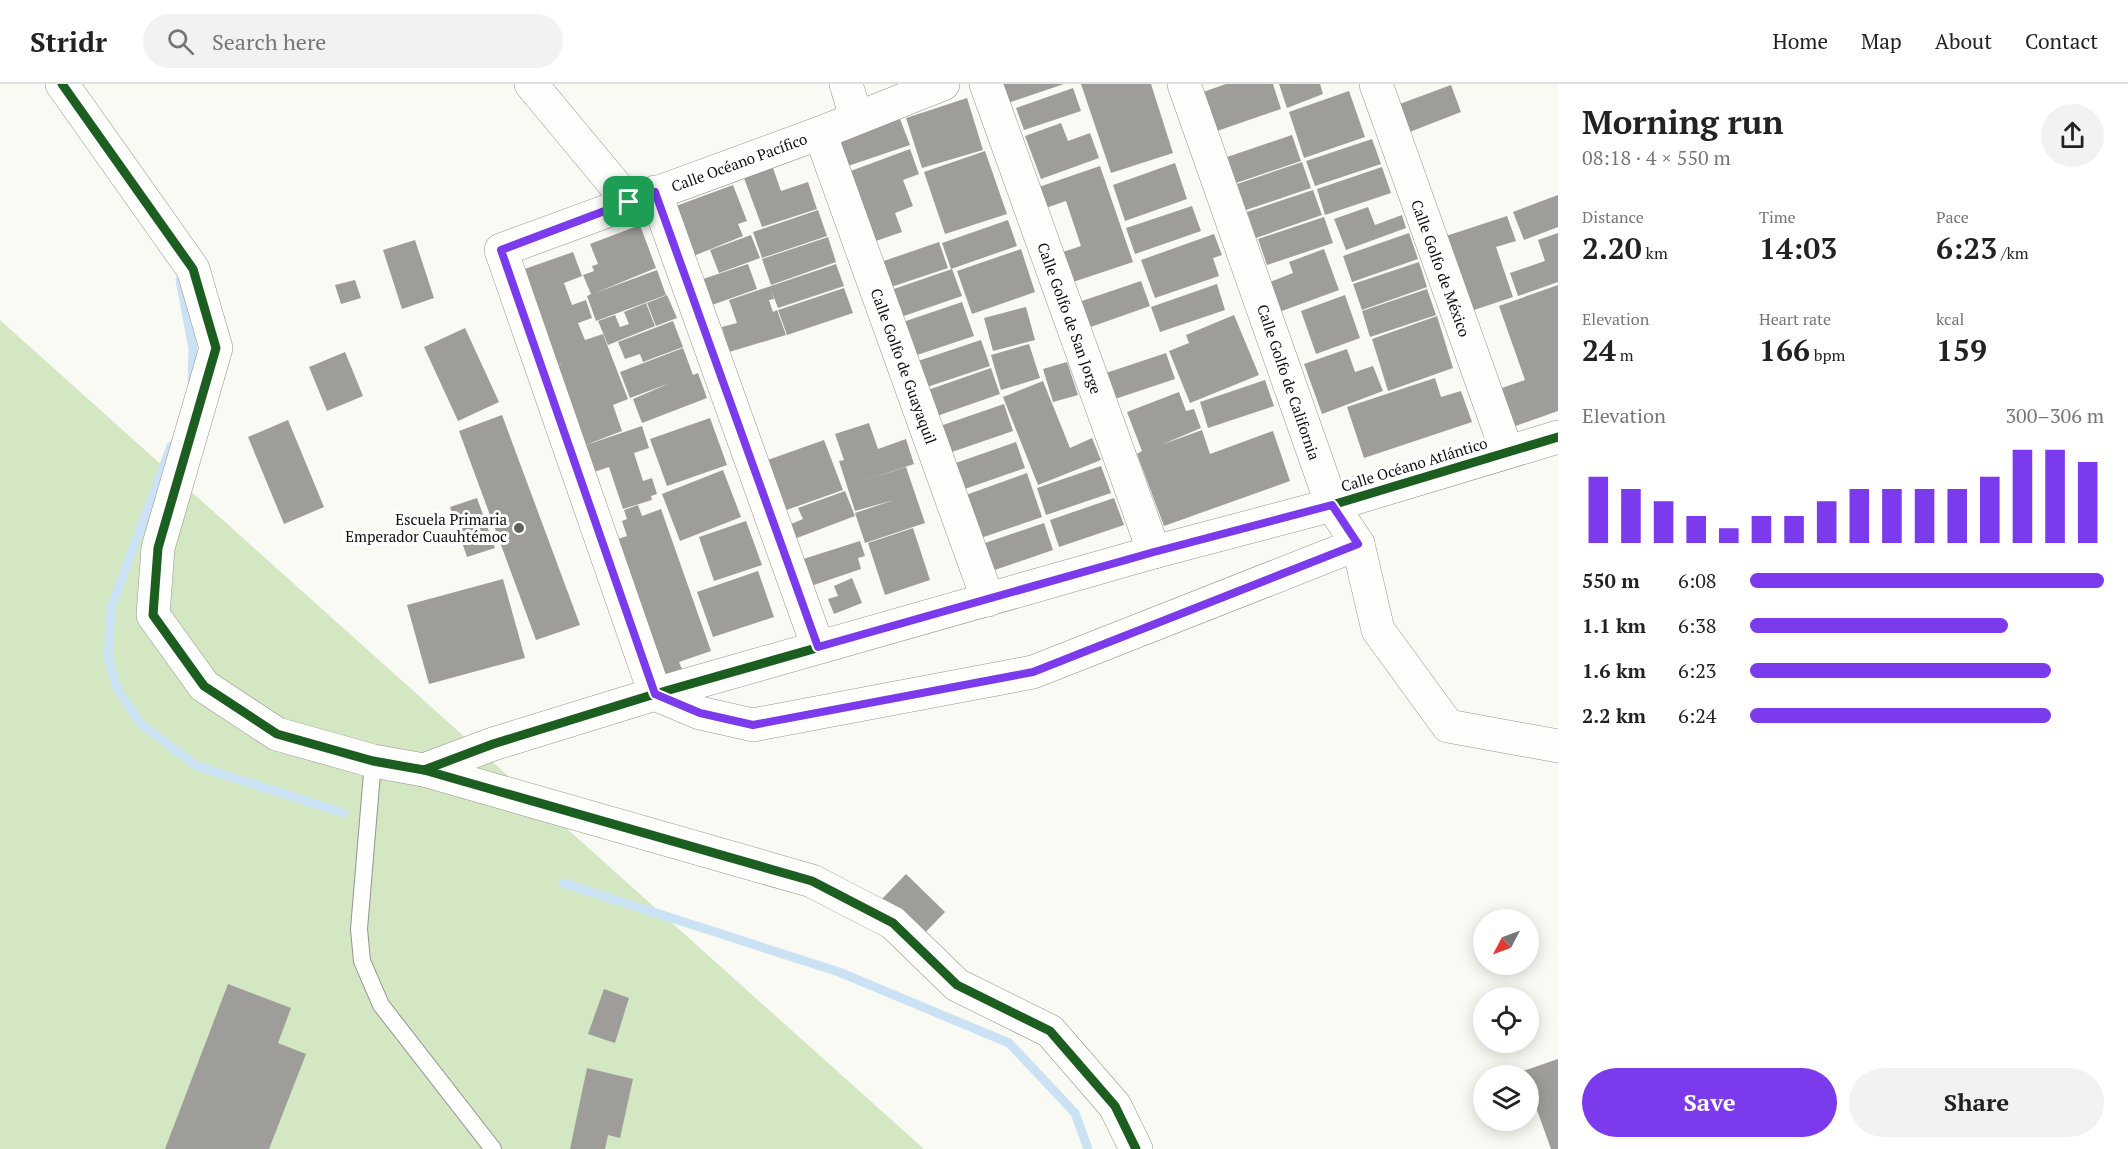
<!DOCTYPE html>
<meta charset="utf-8">
<style>
:root{--surface:#fff;--page:#f2f2f2;--text:#222;--muted:#767676;--line:#e0e0e0;--accent:#7c3aed}
body{margin:0;font-family:"PT Serif",serif;background:var(--page);color:var(--text);height:100vh;display:flex;flex-direction:column;font-size:22px;white-space:nowrap}
*{box-sizing:border-box;margin:0}
p{font-size:20px;color:var(--muted)}
.icon{flex:none;width:33px;height:33px;fill:none;stroke:currentColor;stroke-width:2;stroke-linecap:round;stroke-linejoin:round}
.map{position:relative;flex:1;overflow:hidden}
.side{display:flex;flex-direction:column;background:var(--surface);width:570px}
.side>*{flex:none}
.needle{width:39px;rotate:229deg}
.tools{position:absolute;left:1473px;top:825px;display:grid;gap:12px}
.tools a{display:grid;place-items:center;width:66px;height:66px;border-radius:50%;background:var(--surface);box-shadow:0 3px 15px #0003;font-size:30px}
.pin{position:absolute;display:grid;place-items:center;width:51px;height:51px;color:#fff;margin:-26px;border-radius:12px;box-shadow:0 3px 9px #0006}
.round{display:grid;place-items:center;flex:none;width:63px;height:63px;border-radius:32px;background:var(--page)}
.overview{display:flex;align-items:center;justify-content:space-between;height:102px;padding:0 24px}
h1{font-size:33px;font-weight:800;line-height:45px}
.stats{display:grid;grid-template-columns:repeat(3,1fr);gap:9px;height:102px;padding:6px 24px}
.stats div{display:grid;align-content:center}
.stats b{font-size:30px;font-weight:800}
.stats small{font-size:16px;font-weight:400}
.stats p{font-size:16px}
.chart{height:168px;padding:12px 24px}
.chart p{display:flex;justify-content:space-between}
.chart svg{width:100%;height:108px;margin-top:6px;stroke:var(--accent);stroke-width:6}
.cta{display:flex;gap:12px;margin-top:auto;padding:12px 24px}
.cta a{flex:1;height:69px;border-radius:36px;background:var(--accent);color:#fff;font-size:24px;font-weight:800;line-height:69px;text-align:center}
.cta a+a{background:var(--page);color:var(--text)}
ul{padding:0 24px;list-style:none;font-size:20px}
li{display:grid;grid-template-columns:96px 72px 1fr;align-items:center;height:45px}
li i{height:15px;border-radius:8px;background:var(--accent)}
header{display:flex;align-items:center;gap:36px;box-sizing:border-box;height:84px;padding:0 30px;background:var(--surface);border-bottom:2px solid var(--line)}
header strong{font-size:28px}
nav{display:flex;gap:33px;margin-inline-start:auto;font-size:21px}
.search{width:420px;height:54px;background:var(--page);display:flex;align-items:center;gap:15px;box-sizing:border-box;padding:0 21px;border-radius:33px;color:var(--muted);font-size:22px}
main{display:flex;flex:1;min-height:0}
.map>svg:first-child{display:block}
</style>
<header>
<strong>Stridr</strong>
<div class="search"><svg class="icon" aria-label="search" viewBox="0 0 24 24"><circle cx="10" cy="10" r="6"/><path d="M15 15l6 6"/></svg>Search here</div>
<nav><a>Home</a><a>Map</a><a>About</a><a>Contact</a></nav>
</header>
<main>
<div class="map">
<svg width="1558" height="1065" viewBox="0 0 1558 1065">
<rect width="100%" height="100%" fill="#fafaf4"/>
<!-- forest -->
<path fill="#d2e7c2" d="M0,236l924,829h-924z"/>
<g fill="none" stroke-linecap="round" stroke-linejoin="round">
<!-- stream -->
<g stroke="#cae2f4" stroke-width="9">
<path d="M180,196l13,69 -1,33"/>
<path d="M171,362l-60,162 -3,49 10,33 23,34 56,42 147,47"/>
<path d="M563,799l276,89 170,71 66,70 13,36"/>
</g>
</g>
<!-- building -->
<g fill="#9e9d99">
<path d="M1001,0h63l-56,19z"/>
<path d="M1081,0h70l22,69 -62,20z"/>
<path d="M1226,0h47l8,25 -64,22 -14,-39z"/>
<path d="M1279,0h41l3,10 -36,14z"/>
<path d="M1451,1l10,27 -54,21 -10,-28z"/>
<path d="M1073,4l8,23 -57,19 -8,-22z"/>
<path d="M1349,7l16,46 -61,21 -15,-46z"/>
<path d="M967,14l16,52 -61,18 -16,-50z"/>
<path d="M900,35l10,26 -65,22 -10,-26z"/>
<path d="M1061,39l7,18 22,-8 9,25 -58,21 -16,-43z"/>
<path d="M1292,51l9,26 -65,22 -9,-26z"/>
<path d="M1372,55l9,25 -66,22 -9,-25z"/>
<path d="M910,65l9,25 -16,6 10,26 -18,7 7,19 -29,10 -25,-70z"/>
<path d="M985,67l22,63 -62,20 -21,-62z"/>
<path d="M1302,78l9,26 -65,22 -9,-26z"/>
<path d="M1175,79l12,36 -62,22 -12,-36z"/>
<path d="M1100,82l33,96 -63,21 -10,-30 21,-7 -15,-45 -23,8 -7,-21z"/>
<path d="M1382,83l9,26 -66,22 -8,-26z"/>
<path d="M773,84l8,23 27,-9 9,27 -55,18 -18,-49z"/>
<path d="M733,101l14,36 -9,3 5,12 -52,21 -15,-51z"/>
<path d="M1313,106l9,25 -66,23 -9,-26z"/>
<path d="M1558,111v32l-34,13 -11,-28z"/>
<path d="M1192,122l9,25 -66,23 -9,-26z"/>
<path d="M1368,123l7,18 27,-10 4,13 -60,22 -12,-31z"/>
<path d="M818,126l9,26 -65,22 -9,-26z"/>
<path d="M1507,132l9,25 -20,6 17,50 -45,15 -25,-75z"/>
<path d="M1324,133l9,26 -66,22 -9,-26z"/>
<path d="M1008,136l9,26 -66,23 -9,-26z"/>
<path d="M640,141l16,43 -61,25 62,-23 9,25 -70,26 -9,-25 4,-2 -8,-19 11,-4 -2,-5 6,-2 -8,-20z"/>
<path d="M1409,149l9,26 -66,23 -9,-26z"/>
<path d="M1558,149v49l-40,14 -8,-23 35,-12 -7,-21z"/>
<path d="M1214,150l8,21 -9,3 6,18 -64,22 -14,-38z"/>
<path d="M751,151l9,23 -41,15 -9,-23z"/>
<path d="M828,153l8,25 -65,23 -9,-26z"/>
<path d="M415,156l19,58 -32,11 -19,-59z"/>
<path d="M939,158l9,26 -60,20 -10,-25z"/>
<path d="M1021,165l14,43 -63,22 -15,-43z"/>
<path d="M1324,165l15,41 -68,25 -11,-29 33,-13 -4,-11z"/>
<path d="M573,168l9,24 -18,7 8,22 14,-5 6,18 -14,5 7,17 18,-6 25,65 -15,6 9,26 -39,15 59,-20 7,22 -15,5 9,28 9,-3 5,16 -6,2 1,4 -29,9 -14,-42 -21,7 -40,-105 14,-5 -8,2 -35,-95z"/>
<path d="M1419,178l8,25 -65,23 -9,-26z"/>
<path d="M748,180l9,25 -48,17 -9,-26z"/>
<path d="M836,180l8,22 -66,22 -7,-18 3,9 -5,1 4,12 4,-2 9,25 -57,17 -7,-25 15,-4 -8,-23z"/>
<path d="M952,185l10,27 -64,22 -10,-27z"/>
<path d="M355,196l6,18 -20,6 -6,-19z"/>
<path d="M1141,197l9,25 -65,23 -9,-26z"/>
<path d="M1217,200l8,26 -65,22 -9,-25z"/>
<path d="M1558,201v126l-48,17 -14,-38 29,-10 -26,-74z"/>
<path d="M844,204l9,25 -66,22 -9,-25z"/>
<path d="M1427,205l9,26 -66,22 -8,-26z"/>
<path d="M667,211l10,23 -21,8 -9,-23z"/>
<path d="M1345,211l15,43 -44,16 -15,-43z"/>
<path d="M962,218l12,34 -60,20 -11,-34z"/>
<path d="M646,219l9,23 -47,19 -10,-24 17,-6 5,12 9,-3 -5,-12z"/>
<path d="M1026,223l9,33 -42,11 -9,-33z"/>
<path d="M1234,231l25,60 -69,28 -21,-52 20,-8 -3,-8z"/>
<path d="M1437,232l16,52 -65,23 -16,-52z"/>
<path d="M673,237l10,26 -40,15 -3,-8 -15,5 -7,-17z"/>
<path d="M465,244l34,74 -41,19 -34,-74z"/>
<path d="M981,256l9,26 -66,22 -9,-26z"/>
<path d="M1029,260l11,34 -39,12 -10,-35z"/>
<path d="M683,264l10,27 5,-2 9,25 -65,25 -9,-24 37,-16 -40,15 -10,-26z"/>
<path d="M1347,265l8,23 18,-6 10,25 -61,23 -18,-50z"/>
<path d="M345,268l18,44 -36,15 -18,-44z"/>
<path d="M1166,269l9,26 -66,22 -9,-26z"/>
<path d="M1067,278l11,33 -25,7 -10,-33z"/>
<path d="M991,284l9,26 -66,23 -9,-26z"/>
<path d="M1435,294l6,19 20,-6 11,31 -108,36 -17,-51z"/>
<path d="M1265,296l9,26 -66,22 -8,-26z"/>
<path d="M1043,297l27,67 22,-10 9,22 -63,25 -35,-88z"/>
<path d="M1179,308l7,19 8,-2 7,19 -40,17 41,-15 8,24 63,-23 17,50 -126,45 -27,-72 5,-3 -15,-39z"/>
<path d="M1004,320l9,27 -64,22 -9,-27z"/>
<path d="M502,331l78,210 -44,15 -77,-209z"/>
<path d="M710,334l17,47 -60,21 -17,-47z"/>
<path d="M288,336l36,87 -40,17 -36,-87z"/>
<path d="M869,339l9,26 28,-10 8,25 -54,18 46,-15 19,56 -60,20 -10,-30 39,-13 -39,11 -16,-50 5,-1 -9,-26z"/>
<path d="M824,356l19,50 -62,22 -22,-49z"/>
<path d="M1016,358l9,26 -66,23 -9,-26z"/>
<path d="M1101,382l10,27 -65,22 -9,-27z"/>
<path d="M723,386l18,47 -61,24 -18,-47z"/>
<path d="M1027,389l15,44 -64,22 -15,-43z"/>
<path d="M845,407l10,25 -66,25 -5,-14 19,-8 -5,-11z"/>
<path d="M477,414l18,50 -28,9 -17,-50z"/>
<path d="M1114,414l10,27 -65,22 -9,-27z"/>
<path d="M638,421l4,11 19,-7 50,142 -32,11 3,7 -22,7 -48,-135 15,-5 -5,-15 5,-2 -3,-9z"/>
<path d="M746,437l16,44 -48,16 -15,-44z"/>
<path d="M1044,439l9,27 -64,22 -10,-27z"/>
<path d="M913,444l17,52 -45,15 -17,-52z"/>
<path d="M860,457l5,15 -7,2 3,11 -56,19 -8,-27z"/>
<path d="M758,487l16,46 -61,20 -16,-45z"/>
<path d="M852,494l10,25 -28,11 -6,-15 10,-3 -4,-10z"/>
<path d="M503,495l22,79 -96,26 -22,-79z"/>
<path d="M906,790l39,38 -26,27 -39,-38z"/>
<path d="M228,900l63,24 -13,35 28,11 -37,95h-104z"/>
<path d="M604,905l25,9 -14,45 -27,-9z"/>
<path d="M1558,975v90h-7l-23,-64v-9h-3l-2,-5z"/>
<path d="M587,984l46,11 -13,59 -12,-3 -3,14h-35z"/>
</g>
<g fill="none" stroke-linecap="round" stroke-linejoin="round">
<defs>
<path id="service" d="M373,677l-14,168 3,32 19,44 112,144"/>
<g id="minor">
<path d="M62,0l131,185 23,79 -58,200 -5,67 51,71 73,48 96,27 51,9 388,111 81,42 64,62 93,46 65,75 21,43"/>
<path d="M531,0l98,118"/>
<path d="M846,0l10,33"/>
<path d="M986,0l168,468"/>
<path d="M1184,0l148,421 26,39 20,86 70,96 110,20"/>
<path d="M1376,0l131,368"/>
<path d="M820,49l168,467"/>
<path d="M655,108l163,455"/>
<path d="M655,610l-154,-444 319,-117 123,-49"/>
<path d="M655,610l45,19 53,12 280,-53 325,-128"/>
<path d="M424,686l69,-26 162,-50 499,-142 178,-47 226,-68"/>
</g>
</defs>
<!-- service casing -->
<use href="#service" stroke="#949492" stroke-width="18"/>
<!-- minor casing -->
<use href="#minor" stroke="#949492" stroke-width="34"/>
<!-- service -->
<use href="#service" stroke="#fefefd" stroke-width="16"/>
<!-- minor -->
<use href="#minor" stroke="#fefefd" stroke-width="33"/>
<defs>
<g id="cycleway">
<path d="M62,0l131,185 23,79 -58,200 -5,67 51,71 73,48 96,27 51,9 388,111 81,42 64,62 93,46 65,75 21,43"/>
<path d="M424,686l69,-26 162,-50 499,-142 178,-47 226,-68"/>
</g>
</defs>
<!-- cycleway casing -->
<use href="#cycleway" stroke="#fff" stroke-width="13"/>
<!-- cycleway -->
<use href="#cycleway" stroke="#1b5e20" stroke-width="9"/>
</g>
<g fill="none" stroke-linecap="round" stroke-linejoin="round">
<defs>
<path id="route" d="M655,108l163,455 336,-95 178,-47 26,39 -325,128 -280,53 -53,-12 -45,-19 -154,-444z"/>
</defs>
<!-- route casing -->
<use href="#route" stroke="#fff" stroke-width="12"/>
<!-- route -->
<use href="#route" stroke="#7c3aed" stroke-width="8"/>
</g>
<!-- markers -->
<circle fill="#61615e" stroke="#fff" stroke-width="2" cx="519" cy="444" r="6"/>
<g text-anchor="middle" dominant-baseline="central" stroke-width="6" stroke-linejoin="round" paint-order="stroke">
<!-- street labels -->
<g font-size="15" fill="#0e0e0e" stroke="#fff">
<text transform="translate(739 78) rotate(-20)">Calle Océano Pacífico</text>
<text transform="translate(1441 184) rotate(70)">Calle Golfo de México</text>
<text transform="translate(1070 234) rotate(70)">Calle Golfo de San Jorge</text>
<text transform="translate(904 282) rotate(70)">Calle Golfo de Guayaquil</text>
<text transform="translate(1289 298) rotate(71)">Calle Golfo de California</text>
<text transform="translate(1414 380) rotate(-17)">Calle Océano Atlántico</text>
</g>
<!-- poi labels -->
<g font-size="15" fill="#0e0e0e" stroke="#fff" text-anchor="end">
<text x="507" y="435">Escuela Primaria<tspan x="507" dy="17">Emperador Cuauhtémoc</tspan></text>
</g>
</g>
</svg>
<div class="tools">
<a><svg class="needle" viewBox="-14 -14 28 28"><path d="M0-13l5 13h-10z" fill="#e53935"/><path d="M0 13l5-13h-10z" fill="#767676"/></svg></a>
<a><svg class="icon" aria-label="locate" viewBox="0 0 24 24"><circle cx="12" cy="12" r="6"/><path d="M12 2v4M12 18v4M2 12h4M18 12h4"/></svg></a>
<a><svg class="icon" aria-label="layers" viewBox="0 0 24 24"><path d="M12 4l9 5-9 5-9-5zM3 14l9 5 9-5"/></svg></a>
</div>
<div class="pin" style="left:629px;top:118px;background:#1e9e55"><svg class="icon" aria-label="arrive" viewBox="0 0 24 24"><path d="M6 21V4h12l-3 4 3 4H6"/></svg></div>
</div>
<section class="side">
<div class="overview"><div><h1>Morning run</h1><p>08:18 · 4 × 550 m</p></div><a class="round"><svg class="icon" aria-label="share" viewBox="0 0 24 24"><path d="M12 15V3M7 8l5-5 5 5M5 13v7h14v-7"/></svg></a></div>
<div class="stats">
<div><p>Distance</p><b>2.20<small> km</small></b></div>
<div><p>Time</p><b>14:03</b></div>
<div><p>Pace</p><b>6:23<small> /km</small></b></div>
</div>
<div class="stats">
<div><p>Elevation</p><b>24<small> m</small></b></div>
<div><p>Heart rate</p><b>166<small> bpm</small></b></div>
<div><p>kcal</p><b>159</b></div>
</div>
<div class="chart"><p><span>Elevation</span>300–306 m</p>
<svg viewBox="0 0 160 44" preserveAspectRatio="none"><path d="M5 44V17M15 44V22M25 44V27M35 44V33M45 44V38M55 44V33M65 44V33M75 44V27M85 44V22M95 44V22M105 44V22M115 44V22M125 44V17M135 44V6M145 44V6M155 44V11"/></svg>
</div>
<ul>
<li><b>550 m</b>6:08<i style="width:100%"></i></li>
<li><b>1.1 km</b>6:38<i style="width:73%"></i></li>
<li><b>1.6 km</b>6:23<i style="width:85%"></i></li>
<li><b>2.2 km</b>6:24<i style="width:85%"></i></li>
</ul>
<div class="cta"><a>Save</a><a>Share</a></div>
</section>
</main>
